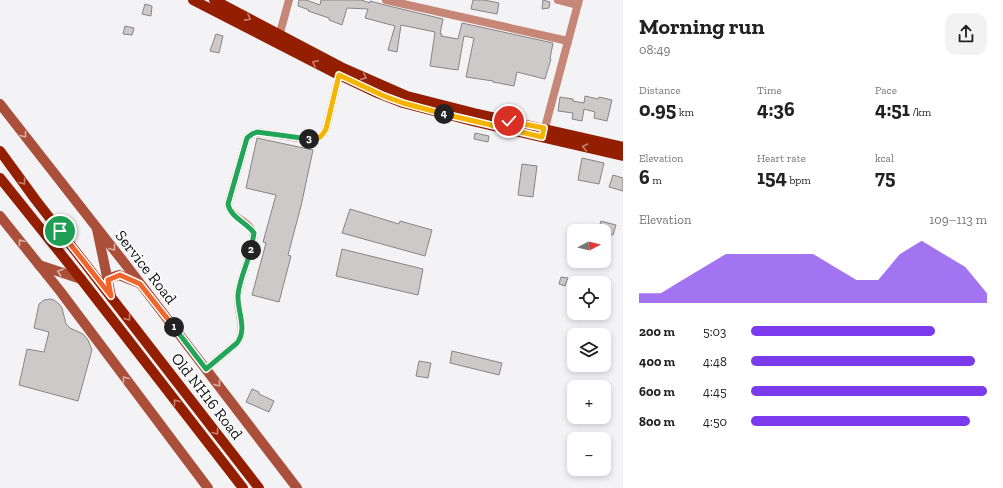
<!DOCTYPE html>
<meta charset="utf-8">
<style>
:root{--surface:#fff;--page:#f2f2f2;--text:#222;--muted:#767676;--accent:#7c3aed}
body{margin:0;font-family:"Zilla Slab",serif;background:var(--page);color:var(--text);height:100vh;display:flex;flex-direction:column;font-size:15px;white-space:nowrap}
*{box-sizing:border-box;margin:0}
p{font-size:13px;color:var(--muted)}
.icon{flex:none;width:22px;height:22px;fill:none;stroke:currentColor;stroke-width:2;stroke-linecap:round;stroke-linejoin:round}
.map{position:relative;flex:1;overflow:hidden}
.panel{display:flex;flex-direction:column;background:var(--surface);width:380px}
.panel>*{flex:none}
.needle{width:26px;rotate:83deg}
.buttons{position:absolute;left:567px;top:224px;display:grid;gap:8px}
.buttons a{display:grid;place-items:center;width:44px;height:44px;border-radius:8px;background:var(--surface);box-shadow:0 2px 6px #0003;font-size:20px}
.pin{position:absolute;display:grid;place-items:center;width:34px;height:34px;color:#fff;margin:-17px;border:2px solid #fff;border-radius:50%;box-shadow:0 1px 4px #0007}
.km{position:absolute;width:20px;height:20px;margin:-10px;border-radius:50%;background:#222;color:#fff;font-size:11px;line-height:20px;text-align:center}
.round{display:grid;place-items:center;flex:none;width:42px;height:42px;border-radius:12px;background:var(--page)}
.head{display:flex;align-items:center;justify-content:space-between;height:68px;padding:0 16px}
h1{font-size:22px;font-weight:700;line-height:30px}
.stats{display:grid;grid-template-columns:repeat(3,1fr);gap:6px;height:68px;padding:4px 16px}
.stats div{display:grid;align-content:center}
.stats b{font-size:20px;font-weight:700}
.stats small{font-size:11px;font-weight:400}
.stats p{font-size:11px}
.chart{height:112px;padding:8px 16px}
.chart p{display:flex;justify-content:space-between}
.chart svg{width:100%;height:72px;margin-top:4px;fill:var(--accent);opacity:.7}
ul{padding:0 16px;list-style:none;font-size:13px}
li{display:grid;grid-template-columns:64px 48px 1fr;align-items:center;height:30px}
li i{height:10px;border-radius:5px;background:var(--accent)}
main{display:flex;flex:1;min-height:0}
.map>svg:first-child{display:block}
</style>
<main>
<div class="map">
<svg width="623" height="488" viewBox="0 0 623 488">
<rect width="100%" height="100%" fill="#f3f3f6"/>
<!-- building -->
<g fill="#ccc9c8" stroke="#878584">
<path d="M299,0h7l14,5 1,-5h40l9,3v-2l15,4 58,14 -3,15h2l-1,2 17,3 4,-16 91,20 -3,16h1l-6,20 -28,-7 -3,14 -21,-4v-1l-27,-4 8,-39 -10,-2 -6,34 -28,-4 5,-34 -34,-7 -4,27 -9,-2 7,-24 -30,-8 3,-9 -21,-1 -5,17 -13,-5v-2l-21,-7 1,-1 -11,-4z"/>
<path d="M473,0h11l15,3 -2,11 -26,-5z"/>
<path d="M543,0l7,2 -1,6 -7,1z"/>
<path d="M145,4l7,2 -1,10 -9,-2z"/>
<path d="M125,26l9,2 -2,7 -9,-1z"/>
<path d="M216,34l7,2 -4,17 -9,-2z"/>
<path d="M585,96l13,3 1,-2 13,3 -5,21 -13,-3 1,-6 -11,-3 -2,12 -10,-2 1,-6 -15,-2 2,-14 13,2v2l11,2z"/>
<path d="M475,133l14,3 -1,6 -14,-3z"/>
<path d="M257,138l56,12 -12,56 -13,49 3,1 -12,46 -27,-7 14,-52 -3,-1 13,-47 -30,-7z"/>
<path d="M582,158l22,5 -5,21 -21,-4z"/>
<path d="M522,164l15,2 -4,31 -15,-2z"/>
<path d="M613,175l10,3v13l-14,-4z"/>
<path d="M350,209l49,15 1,-3 32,9 -7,26 -83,-23z"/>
<path d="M601,221l15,4 -3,10 -9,-2v-2h-6z"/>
<path d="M342,249l81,20 -5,26 -82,-19z"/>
<path d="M561,277l7,1 -3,8 -6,-2z"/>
<path d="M50,299l4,1 5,4 3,4 4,16 4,4 13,6 5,6 4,10 -14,51 -59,-16 8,-36 17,3 5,-20 -15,-4 5,-24 5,-4z"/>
<path d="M452,351l50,12 -3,12 -49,-12z"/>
<path d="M419,361l12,2 -3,15 -12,-2z"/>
<path d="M252,389l7,3v2l15,7 -5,11 -23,-10z"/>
</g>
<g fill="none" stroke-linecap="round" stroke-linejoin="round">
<!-- street -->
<g stroke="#c78777" stroke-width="8">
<path d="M386,0l182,41"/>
<path d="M558,0l19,5"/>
<path d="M278,40l11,-40"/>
<path d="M543,135l36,-135"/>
<path d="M206,369l31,-26c11,-14 -1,-33 1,-49 2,-15 11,-36 15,-52 0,-3 1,-7 0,-9 -4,-13 -23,-15 -25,-29l19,-66 5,-4 5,-2 55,8c7,-1 10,-4 14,-11l13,-54"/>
</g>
<!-- secondary -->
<g stroke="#aa4f3a" stroke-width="10">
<path d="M0,104l126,161 171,223"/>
<path d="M0,216l60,75 148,197"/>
<path d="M97,229l14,67"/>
<path d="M39,265l42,14"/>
<path d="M107,279l12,-4 20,8"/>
</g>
<!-- primary -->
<g stroke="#931e00" stroke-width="10">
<path d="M193,0l146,75 36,17 28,11 69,18 151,35"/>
<path d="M214,0l127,67 66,29 67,17 149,34"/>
<path d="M0,151l35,48 224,289"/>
<path d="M0,178l81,101 162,209"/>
</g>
</g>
<!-- one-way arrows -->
<defs><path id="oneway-chevron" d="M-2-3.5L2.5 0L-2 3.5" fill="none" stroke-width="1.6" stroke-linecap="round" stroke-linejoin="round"/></defs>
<g stroke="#c48373">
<use href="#oneway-chevron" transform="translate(248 18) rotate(28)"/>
<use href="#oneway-chevron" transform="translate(315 63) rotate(-153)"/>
<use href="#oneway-chevron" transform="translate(364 77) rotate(24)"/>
<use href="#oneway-chevron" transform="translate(585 147) rotate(-168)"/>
<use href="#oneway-chevron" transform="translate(23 182) rotate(54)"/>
<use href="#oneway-chevron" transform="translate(128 318) rotate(52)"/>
<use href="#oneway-chevron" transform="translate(176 402) rotate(-128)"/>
<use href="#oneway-chevron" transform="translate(216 432) rotate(53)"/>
</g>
<g stroke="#d9b0a6">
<use href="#oneway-chevron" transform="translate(24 135) rotate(52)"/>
<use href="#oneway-chevron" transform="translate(21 242) rotate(-128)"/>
<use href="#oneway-chevron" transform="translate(113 248) rotate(52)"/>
<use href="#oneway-chevron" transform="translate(60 272) rotate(-161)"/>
<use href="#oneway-chevron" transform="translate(125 379) rotate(-127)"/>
<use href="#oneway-chevron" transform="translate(218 384) rotate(52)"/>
</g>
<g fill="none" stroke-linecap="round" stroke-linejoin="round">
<defs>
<path id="split-1" d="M60,231l51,65 -3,-16 12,-5 20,9 34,43"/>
<path id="split-2" d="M174,327l32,42 31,-26c11,-14 0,-32 1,-48 1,-14 9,-31 13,-45"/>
<path id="split-3" d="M251,250l3,-17c-7,-10 -24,-16 -26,-29l19,-66 5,-4 5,-2 52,7"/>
<path id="split-4" d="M309,139c9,2 13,-3 17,-10l13,-54 45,21 19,7 41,11"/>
<path id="split-5" d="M444,114l98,23 2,-9 -35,-7"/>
</defs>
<!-- split-1 casing -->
<use href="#split-1" stroke="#fff" stroke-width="8"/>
<!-- split-2 casing -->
<use href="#split-2" stroke="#fff" stroke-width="8"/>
<!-- split-3 casing -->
<use href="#split-3" stroke="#fff" stroke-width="8"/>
<!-- split-4 casing -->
<use href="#split-4" stroke="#fff" stroke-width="8"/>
<!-- split-5 casing -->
<use href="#split-5" stroke="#fff" stroke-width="8"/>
<!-- split-1 -->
<use href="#split-1" stroke="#f0652b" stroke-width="5"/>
<!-- split-2 -->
<use href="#split-2" stroke="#22a559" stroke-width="5"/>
<!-- split-3 -->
<use href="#split-3" stroke="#22a559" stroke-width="5"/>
<!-- split-4 -->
<use href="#split-4" stroke="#f5b400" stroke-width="5"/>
<!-- split-5 -->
<use href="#split-5" stroke="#f5b400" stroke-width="5"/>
</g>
<g text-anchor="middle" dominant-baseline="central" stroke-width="3" stroke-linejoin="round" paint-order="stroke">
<!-- street labels -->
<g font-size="16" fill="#121212" stroke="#fff">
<text transform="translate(146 267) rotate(52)">Service Road</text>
<text transform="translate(207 396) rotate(52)">Old NH16 Road</text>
</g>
</g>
</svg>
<div class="buttons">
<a><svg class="needle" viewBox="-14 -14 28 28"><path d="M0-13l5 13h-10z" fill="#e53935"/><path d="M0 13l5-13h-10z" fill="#767676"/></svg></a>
<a><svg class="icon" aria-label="locate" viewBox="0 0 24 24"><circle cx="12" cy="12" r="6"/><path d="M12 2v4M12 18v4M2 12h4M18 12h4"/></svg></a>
<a><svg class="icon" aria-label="layers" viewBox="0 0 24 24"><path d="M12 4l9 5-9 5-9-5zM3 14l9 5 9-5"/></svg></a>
<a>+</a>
<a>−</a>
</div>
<div class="pin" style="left:60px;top:231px;background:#1e9e55"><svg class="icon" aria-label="arrive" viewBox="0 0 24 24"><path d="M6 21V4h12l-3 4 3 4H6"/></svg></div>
<div class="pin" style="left:509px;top:121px;background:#d93025"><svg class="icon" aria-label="check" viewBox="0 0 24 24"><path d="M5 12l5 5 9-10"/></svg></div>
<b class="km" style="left:174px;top:327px">1</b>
<b class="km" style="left:251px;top:250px">2</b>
<b class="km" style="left:309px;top:139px">3</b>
<b class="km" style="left:444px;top:114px">4</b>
</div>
<section class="panel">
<div class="head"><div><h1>Morning run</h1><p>08:49</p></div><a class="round"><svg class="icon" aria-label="share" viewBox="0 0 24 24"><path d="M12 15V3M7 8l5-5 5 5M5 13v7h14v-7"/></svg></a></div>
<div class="stats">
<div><p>Distance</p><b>0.95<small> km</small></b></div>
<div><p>Time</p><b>4:36</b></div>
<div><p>Pace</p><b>4:51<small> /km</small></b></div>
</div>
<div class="stats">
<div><p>Elevation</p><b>6<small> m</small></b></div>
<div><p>Heart rate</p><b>154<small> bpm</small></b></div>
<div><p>kcal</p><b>75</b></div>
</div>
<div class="chart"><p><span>Elevation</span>109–113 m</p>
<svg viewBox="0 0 160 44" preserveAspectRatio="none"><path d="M0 44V38L10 38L20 30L30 22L40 14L50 14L60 14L70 14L80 14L90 22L100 30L110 30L120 14L130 6L140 14L150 22L160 38V44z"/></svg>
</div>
<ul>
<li><b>200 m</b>5:03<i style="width:78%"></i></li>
<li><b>400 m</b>4:48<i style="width:95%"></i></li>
<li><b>600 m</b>4:45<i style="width:100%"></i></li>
<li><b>800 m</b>4:50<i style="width:93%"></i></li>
</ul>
</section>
</main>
